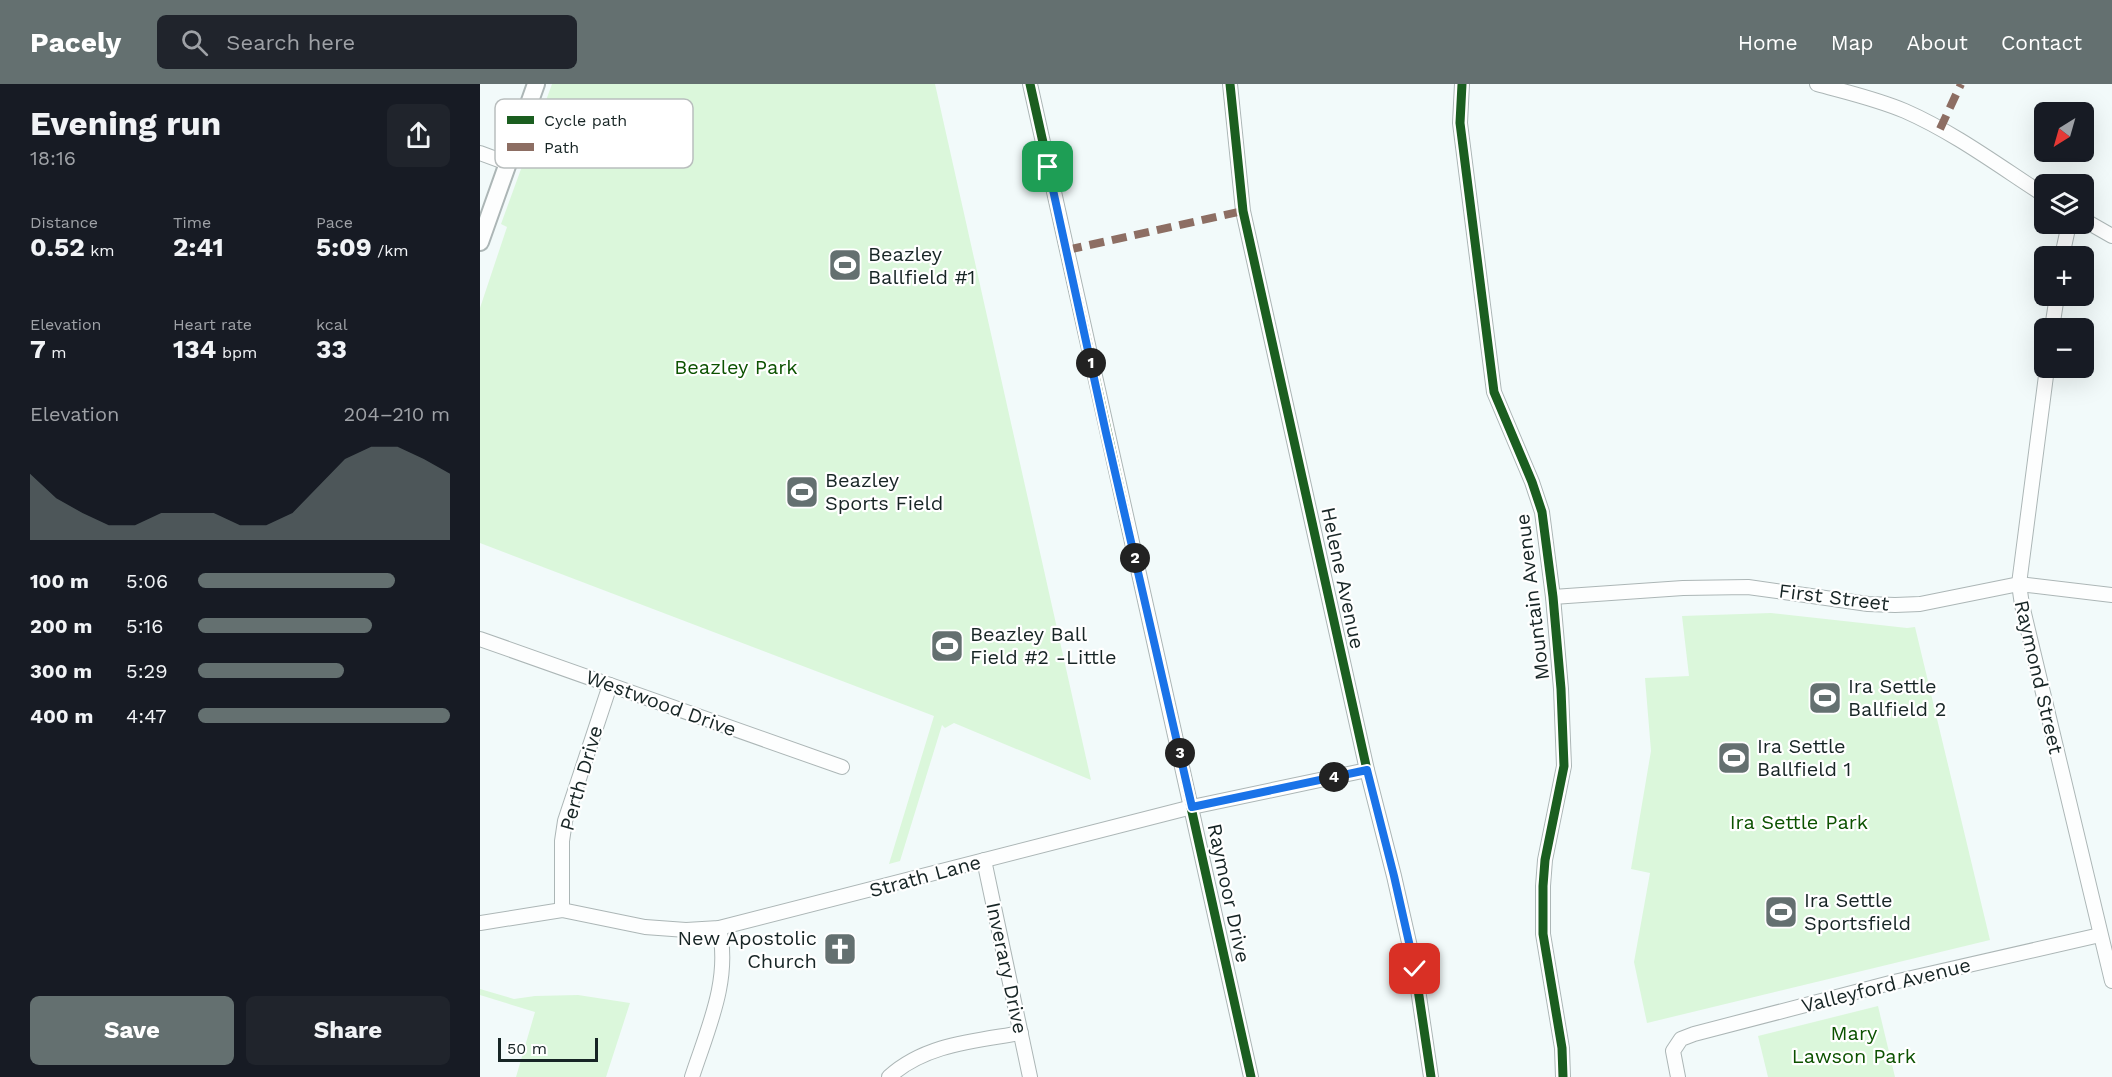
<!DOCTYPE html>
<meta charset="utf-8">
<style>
:root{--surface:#171b24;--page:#20242c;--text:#f1f3f6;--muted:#9ea1a6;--accent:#647070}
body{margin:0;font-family:"Work Sans",sans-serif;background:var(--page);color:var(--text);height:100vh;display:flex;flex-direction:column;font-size:22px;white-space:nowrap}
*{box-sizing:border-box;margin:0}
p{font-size:20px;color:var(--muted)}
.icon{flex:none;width:33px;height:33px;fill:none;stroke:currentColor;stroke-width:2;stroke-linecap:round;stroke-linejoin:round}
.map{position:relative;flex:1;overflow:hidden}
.details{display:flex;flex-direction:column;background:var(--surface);width:480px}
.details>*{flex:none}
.needle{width:39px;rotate:217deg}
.tools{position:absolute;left:1554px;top:18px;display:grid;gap:12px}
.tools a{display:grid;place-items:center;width:60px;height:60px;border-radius:9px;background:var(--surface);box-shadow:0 6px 24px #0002;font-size:30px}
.scale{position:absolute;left:18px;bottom:15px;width:100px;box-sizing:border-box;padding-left:6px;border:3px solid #172525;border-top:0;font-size:16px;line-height:21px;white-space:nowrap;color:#172525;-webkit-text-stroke:4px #fff;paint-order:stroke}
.pin{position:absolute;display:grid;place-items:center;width:51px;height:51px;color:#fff;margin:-26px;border-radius:12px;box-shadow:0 3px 9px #0006}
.km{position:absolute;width:30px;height:30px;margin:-15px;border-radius:50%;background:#222;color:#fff;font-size:16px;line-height:30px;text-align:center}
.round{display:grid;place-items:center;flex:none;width:63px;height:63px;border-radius:9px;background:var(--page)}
.head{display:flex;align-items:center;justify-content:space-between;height:102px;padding:0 30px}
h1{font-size:33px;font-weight:700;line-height:45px}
.stats{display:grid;grid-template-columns:repeat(3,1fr);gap:9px;height:102px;padding:6px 30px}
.stats div{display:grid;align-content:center}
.stats b{font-size:26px;font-weight:700}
.stats small{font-size:16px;font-weight:400}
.stats p{font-size:16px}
.chart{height:168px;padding:12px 30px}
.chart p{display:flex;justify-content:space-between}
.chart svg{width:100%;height:108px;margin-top:6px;fill:var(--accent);opacity:.7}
.button{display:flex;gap:12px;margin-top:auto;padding:12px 30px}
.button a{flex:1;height:69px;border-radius:9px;background:var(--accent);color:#fff;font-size:24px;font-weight:700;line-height:69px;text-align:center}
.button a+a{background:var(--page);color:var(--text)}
ul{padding:0 30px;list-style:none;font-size:20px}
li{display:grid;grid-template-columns:96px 72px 1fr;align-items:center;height:45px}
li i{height:15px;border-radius:8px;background:var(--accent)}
header{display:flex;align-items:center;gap:36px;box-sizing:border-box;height:84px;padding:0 30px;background:var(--accent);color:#fff}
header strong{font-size:28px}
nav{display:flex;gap:33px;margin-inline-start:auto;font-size:21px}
.search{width:420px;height:54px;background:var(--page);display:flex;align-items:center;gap:15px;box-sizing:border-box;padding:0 21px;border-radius:9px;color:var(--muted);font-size:22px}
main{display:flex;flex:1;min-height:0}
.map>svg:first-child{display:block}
</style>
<header>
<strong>Pacely</strong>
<div class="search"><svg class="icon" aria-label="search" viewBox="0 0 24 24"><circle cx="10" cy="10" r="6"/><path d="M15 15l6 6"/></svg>Search here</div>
<nav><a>Home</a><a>Map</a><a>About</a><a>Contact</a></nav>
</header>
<main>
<section class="details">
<div class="head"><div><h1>Evening run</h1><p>18:16</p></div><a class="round"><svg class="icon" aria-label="share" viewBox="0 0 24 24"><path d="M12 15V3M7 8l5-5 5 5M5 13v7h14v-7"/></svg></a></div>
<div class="stats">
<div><p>Distance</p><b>0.52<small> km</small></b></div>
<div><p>Time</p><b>2:41</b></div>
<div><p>Pace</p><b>5:09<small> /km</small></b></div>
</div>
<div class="stats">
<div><p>Elevation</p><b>7<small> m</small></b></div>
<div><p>Heart rate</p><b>134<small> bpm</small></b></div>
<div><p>kcal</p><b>33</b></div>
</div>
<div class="chart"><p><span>Elevation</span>204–210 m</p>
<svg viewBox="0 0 160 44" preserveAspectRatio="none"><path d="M0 44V17L10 27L20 33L30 38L40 38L50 33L60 33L70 33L80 38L90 38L100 33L110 22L120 11L130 6L140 6L150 11L160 17V44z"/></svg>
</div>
<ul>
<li><b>100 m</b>5:06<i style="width:78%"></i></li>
<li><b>200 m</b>5:16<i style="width:69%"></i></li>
<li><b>300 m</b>5:29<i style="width:58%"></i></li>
<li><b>400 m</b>4:47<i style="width:100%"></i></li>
</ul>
<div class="button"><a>Save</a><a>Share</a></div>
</section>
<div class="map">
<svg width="1632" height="993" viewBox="0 0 1632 993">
<rect width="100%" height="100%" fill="#f2fafa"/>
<!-- green -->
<g fill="#dbf7db">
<path d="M72,0h383l156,696 -137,-57 -9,5 -3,-3 -42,136 -11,3 45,-148 -454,-173v-235l27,-81 -6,-3z"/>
<path d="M1291,529l136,15 8,-1 75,313 -343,83 -13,-61 16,-89 -19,-4 20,-118 -6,-73 44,-2 -7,-60z"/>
<path d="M0,905l34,10 21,-3 43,-1 52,8 -24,74h-90l19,-65 -55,-17z"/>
<path d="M1398,922l17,71h-127l-10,-41z"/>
</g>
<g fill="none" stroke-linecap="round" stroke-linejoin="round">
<defs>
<g id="minor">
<path d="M550,0l221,993"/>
<path d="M750,0l13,127 124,559 27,106 21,93 16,108"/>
<path d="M982,0l-2,39 34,269 38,90 10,30 11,85 8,92 3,77 -19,94 -2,26v48l19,114 1,29"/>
<path d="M1337,0c29,8 60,15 88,27 50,22 94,55 139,84"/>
<path d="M0,69l27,10"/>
<path d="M1604,136l28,16"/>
<path d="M1582,172l7,-32"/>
<path d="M1572,244l5,-32"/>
<path d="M1567,284l-28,216 3,21 90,376"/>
<path d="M1073,513l130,-9 65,-1 120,17 27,1 25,-1 99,-20 93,11"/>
<path d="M0,555l362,128"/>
<path d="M504,776l46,217"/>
<path d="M82,826v-69l3,-20 45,-136"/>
<path d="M0,839l82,-13 83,17 41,3 33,-2 473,-121 175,-37"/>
<path d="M212,993c16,-49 39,-98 27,-149"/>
<path d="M409,993c36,-33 86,-36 132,-44"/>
<path d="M1198,993l-5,-26 8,-12 13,-5 200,-52 206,-47"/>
</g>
<path id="tertiary" d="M0,158l56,-158"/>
</defs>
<!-- minor casing -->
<use href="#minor" stroke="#acb6b6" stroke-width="16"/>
<!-- tertiary casing -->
<use href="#tertiary" stroke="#acb6b6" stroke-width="20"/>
<!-- minor -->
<use href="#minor" stroke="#fdfefe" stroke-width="14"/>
<!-- tertiary -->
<use href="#tertiary" stroke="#fdfefe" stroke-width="16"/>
<!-- quiet -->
<g stroke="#8d6e63" stroke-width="8" stroke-dasharray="15 8" stroke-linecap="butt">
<path d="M1460,45l21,-45"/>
<path d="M587,166l176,-39"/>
</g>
<defs>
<g id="cycleway">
<path d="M550,0l221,993"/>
<path d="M750,0l13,127 124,559 27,106 21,93 16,108"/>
<path d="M982,0l-2,39 34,269 38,90 10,30 11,85 8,92 3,77 -19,94 -2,26v48l19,114 1,29"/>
</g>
</defs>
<!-- cycleway casing -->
<use href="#cycleway" stroke="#fff" stroke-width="13"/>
<!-- cycleway -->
<use href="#cycleway" stroke="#1b5e20" stroke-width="9"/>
</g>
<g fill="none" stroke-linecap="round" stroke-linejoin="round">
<defs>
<path id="route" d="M568,83l58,266 86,374 175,-37 27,106 21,93"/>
</defs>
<!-- route casing -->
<use href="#route" stroke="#fff" stroke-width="12"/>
<!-- route -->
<use href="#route" stroke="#1a73e8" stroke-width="8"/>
</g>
<!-- icons -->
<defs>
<symbol id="stadium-square" viewBox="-11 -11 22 22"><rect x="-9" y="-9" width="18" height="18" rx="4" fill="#647070" stroke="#fff"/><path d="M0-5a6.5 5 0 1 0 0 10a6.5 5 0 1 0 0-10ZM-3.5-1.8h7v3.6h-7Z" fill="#fff"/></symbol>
<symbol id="church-square" viewBox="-11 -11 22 22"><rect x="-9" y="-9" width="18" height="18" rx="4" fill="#647070" stroke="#fff"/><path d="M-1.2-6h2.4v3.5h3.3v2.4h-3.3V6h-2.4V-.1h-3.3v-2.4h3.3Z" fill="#fff"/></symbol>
</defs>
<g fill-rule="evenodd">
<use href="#stadium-square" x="346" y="162" width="38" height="38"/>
<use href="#stadium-square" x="303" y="389" width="38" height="38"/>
<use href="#stadium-square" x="448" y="543" width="38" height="38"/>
<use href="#stadium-square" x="1326" y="595" width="38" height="38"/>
<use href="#stadium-square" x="1235" y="655" width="38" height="38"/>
<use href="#stadium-square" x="1282" y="809" width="38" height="38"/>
<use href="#church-square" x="341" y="846" width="38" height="38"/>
</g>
<g text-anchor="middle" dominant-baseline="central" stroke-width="4.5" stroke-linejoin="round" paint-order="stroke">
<!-- poi labels -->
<g font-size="20" fill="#172525" stroke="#fff" text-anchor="start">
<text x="388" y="170">Beazley<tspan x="388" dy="23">Ballfield #1</tspan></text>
<text x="345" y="396">Beazley<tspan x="345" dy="23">Sports Field</tspan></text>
<text x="490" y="550">Beazley Ball<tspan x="490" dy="23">Field #2 -Little</tspan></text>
<text x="1368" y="602">Ira Settle<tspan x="1368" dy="23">Ballfield 2</tspan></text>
<text x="1277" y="662">Ira Settle<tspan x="1277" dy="23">Ballfield 1</tspan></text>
<text x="1324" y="816">Ira Settle<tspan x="1324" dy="23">Sportsfield</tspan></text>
<text x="337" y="854" text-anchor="end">New Apostolic<tspan x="337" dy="23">Church</tspan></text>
</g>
<!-- park labels -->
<g font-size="20" fill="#0c5200" stroke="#fff">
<text x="256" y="283">Beazley Park</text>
<text x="1319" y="738">Ira Settle Park</text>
<text x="1374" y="949">Mary<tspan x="1374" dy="23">Lawson Park</tspan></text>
</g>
<!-- street labels -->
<g font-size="20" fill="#172525" stroke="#fff">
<text transform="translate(863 494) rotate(78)">Helene Avenue</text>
<text transform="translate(1052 513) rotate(-97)">Mountain Avenue</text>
<text transform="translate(1354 513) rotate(7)">First Street</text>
<text transform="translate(1559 593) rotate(77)">Raymond Street</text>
<text transform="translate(181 619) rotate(20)">Westwood Drive</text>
<text transform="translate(101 694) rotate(-74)">Perth Drive</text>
<text transform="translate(445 792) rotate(-15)">Strath Lane</text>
<text transform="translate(749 809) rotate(78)">Raymoor Drive</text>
<text transform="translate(527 884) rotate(78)">Inverary Drive</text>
<text transform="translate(1406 901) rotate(-14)">Valleyford Avenue</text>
</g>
</g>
<!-- legend -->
<rect x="15" y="15" width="198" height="69" rx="9" fill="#fff" stroke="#b9bebe" stroke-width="1.5"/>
<rect x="27" y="32" width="27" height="8" fill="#1b5e20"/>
<rect x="27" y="59" width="27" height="8" fill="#8d6e63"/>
<g font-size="16" fill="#172525">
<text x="64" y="42">Cycle path</text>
<text x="64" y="69">Path</text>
</g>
</svg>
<div class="tools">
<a><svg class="needle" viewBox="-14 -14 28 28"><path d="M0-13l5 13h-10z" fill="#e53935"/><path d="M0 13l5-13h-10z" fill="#9ea1a6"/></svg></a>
<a><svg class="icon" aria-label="layers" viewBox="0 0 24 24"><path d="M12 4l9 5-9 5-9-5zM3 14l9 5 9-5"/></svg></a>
<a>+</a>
<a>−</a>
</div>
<div class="scale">50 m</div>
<div class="pin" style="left:568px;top:83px;background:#1e9e55"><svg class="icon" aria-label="arrive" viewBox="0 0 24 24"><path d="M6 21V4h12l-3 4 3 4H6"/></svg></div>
<div class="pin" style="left:935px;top:885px;background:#d93025"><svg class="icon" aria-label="check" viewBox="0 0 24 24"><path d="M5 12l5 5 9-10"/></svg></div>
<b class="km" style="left:611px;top:279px">1</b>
<b class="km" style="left:655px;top:474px">2</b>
<b class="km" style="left:700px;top:669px">3</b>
<b class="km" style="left:854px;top:693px">4</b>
</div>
</main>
